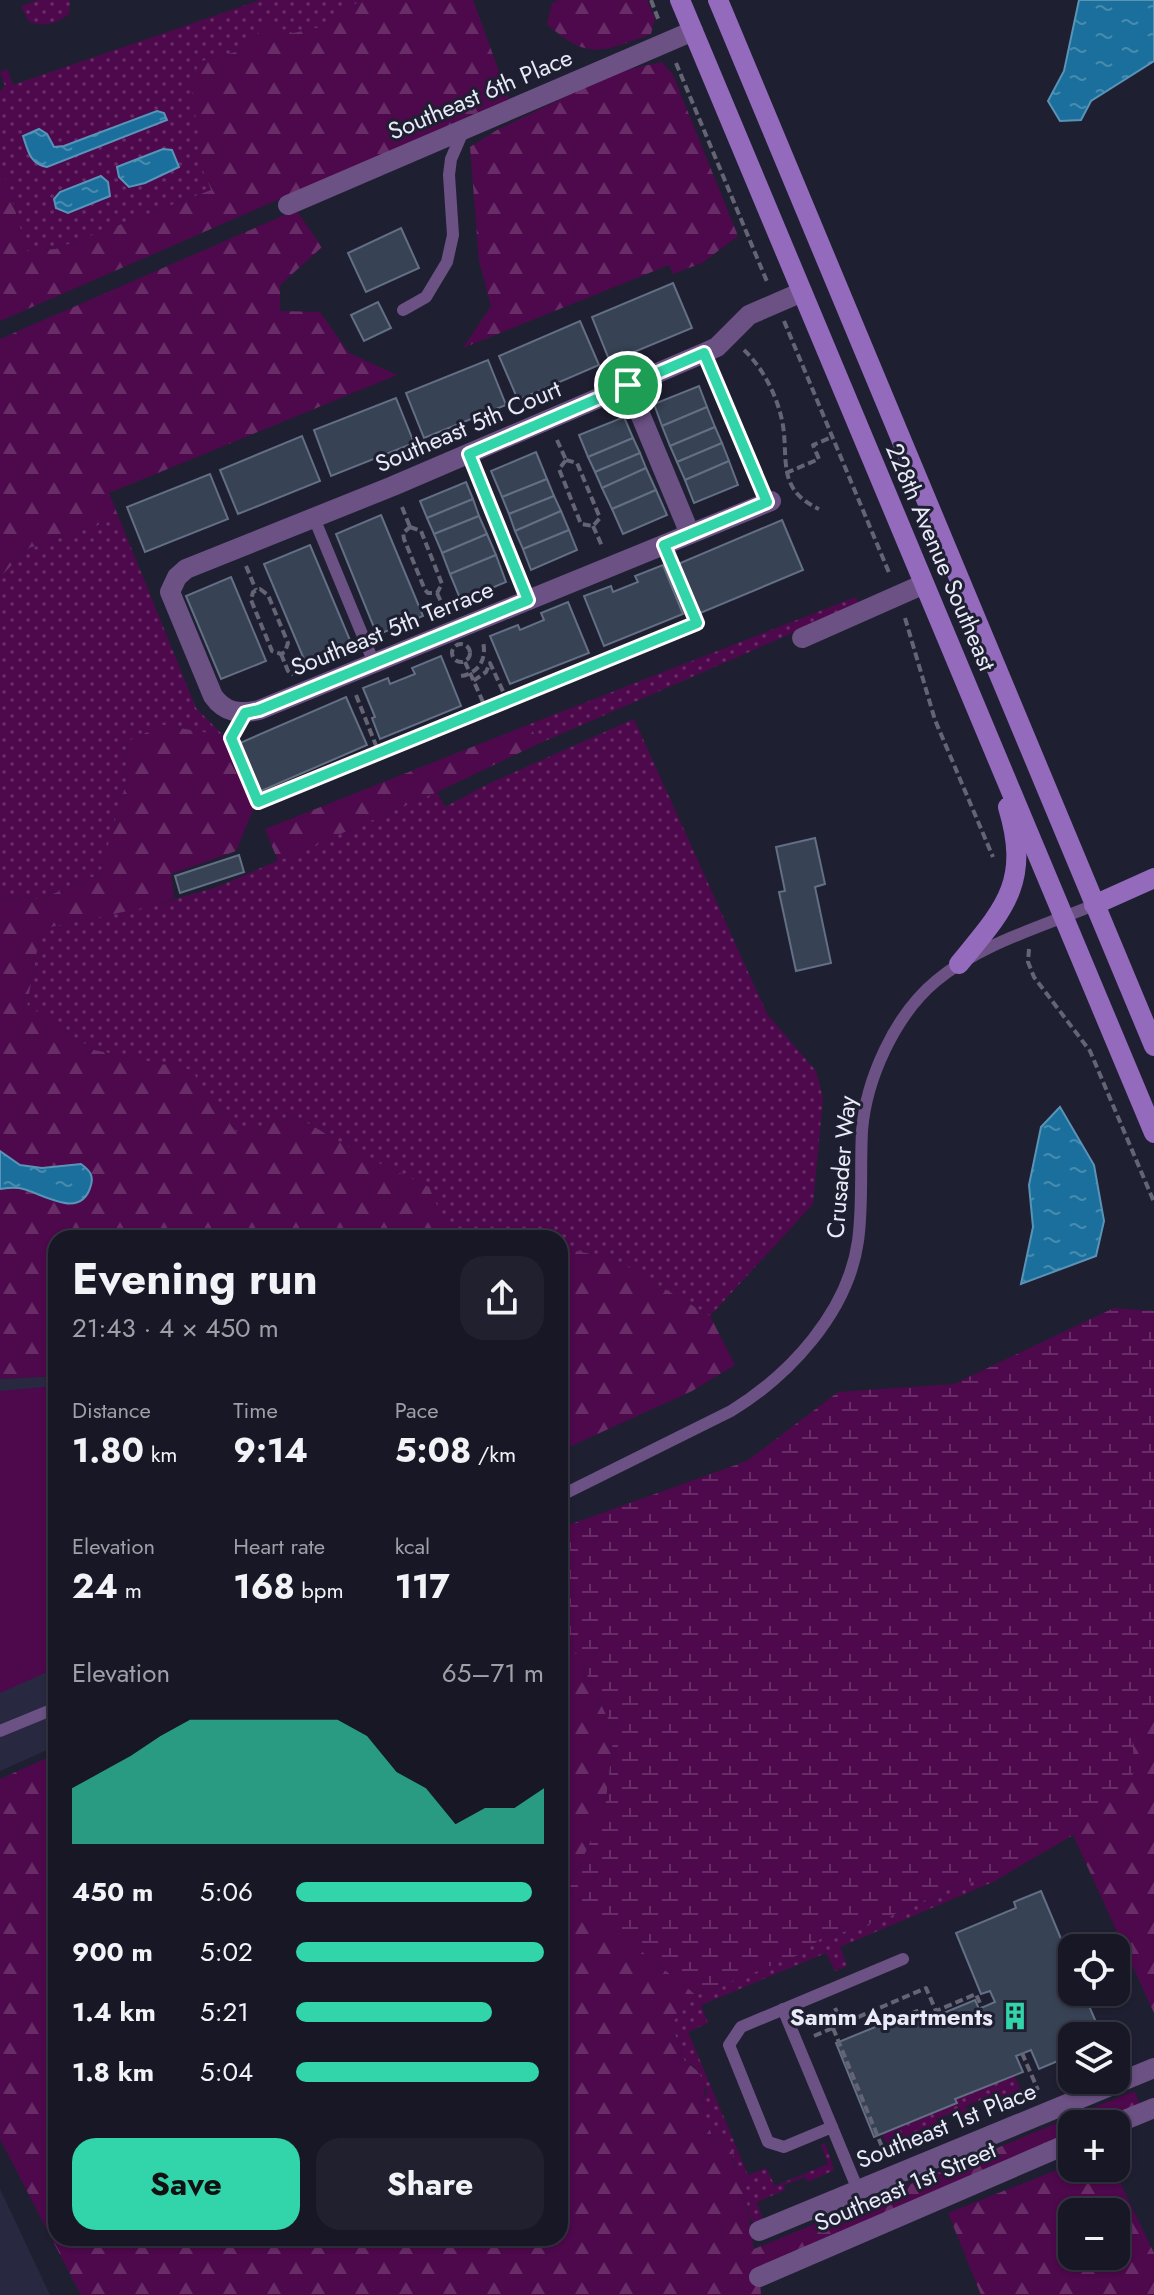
<!DOCTYPE html>
<meta charset="utf-8">
<style>
:root{--surface:#171726;--page:#20202e;--text:#f1f3f6;--muted:#9e9fa7;--line:#363643;--accent:#32d4a9}
body{margin:0;font-family:Jost,sans-serif;background:var(--page);color:var(--text);height:100vh;display:flex;flex-direction:column;font-size:30px;white-space:nowrap}
*{box-sizing:border-box;margin:0}
p{font-size:26px;color:var(--muted)}
.icon{flex:none;width:44px;height:44px;fill:none;stroke:currentColor;stroke-width:2;stroke-linecap:round;stroke-linejoin:round}
.map{position:relative;flex:1;overflow:hidden}
.details{position:absolute;left:48px;top:1230px;width:520px;height:1016px;display:flex;flex-direction:column;background:var(--surface);border-radius:24px;box-shadow:0 2px 6px #0004,0 0 0 2px var(--line)}
.details>*{flex:none}
.fabs{position:absolute;left:1058px;top:1934px;display:grid;gap:16px}
.fabs a{display:grid;place-items:center;width:72px;height:72px;border-radius:16px;background:var(--surface);box-shadow:0 2px 6px #0004,0 0 0 2px var(--line);font-size:40px}
.pin{position:absolute;display:grid;place-items:center;width:68px;height:68px;color:#fff;margin:-34px;border:4px solid #fff;border-radius:50%;box-shadow:0 2px 8px #0007}
.round{display:grid;place-items:center;flex:none;width:84px;height:84px;border-radius:24px;background:var(--page)}
.overview{display:flex;align-items:center;justify-content:space-between;height:136px;padding:0 24px}
h1{font-size:44px;font-weight:700;line-height:60px}
.stats{display:grid;grid-template-columns:repeat(3,1fr);gap:12px;height:136px;padding:8px 24px}
.stats div{display:grid;align-content:center}
.stats b{font-size:34px;font-weight:700}
.stats small{font-size:22px;font-weight:400}
.stats p{font-size:22px}
.chart{height:224px;padding:16px 24px}
.chart p{display:flex;justify-content:space-between}
.chart svg{width:100%;height:144px;margin-top:8px;fill:var(--accent);opacity:.7}
.button{display:flex;gap:16px;margin-top:auto;padding:16px 24px}
.button a{flex:1;height:92px;border-radius:24px;background:var(--accent);color:#111;font-size:32px;font-weight:700;line-height:92px;text-align:center}
.button a+a{background:var(--page);color:var(--text)}
ul{padding:0 24px;list-style:none;font-size:26px}
li{display:grid;grid-template-columns:128px 96px 1fr;align-items:center;height:60px}
li i{height:20px;border-radius:10px;background:var(--accent)}
.map>svg:first-child{display:block}
</style>
<div class="map">
<svg width="1154" height="2295" viewBox="0 0 1154 2295">
<defs>
<pattern id="grass-dots" width="8" height="8" patternUnits="userSpaceOnUse" patternTransform="scale(2)"><rect width="8" height="8" fill="#4e084c"/><path d="M2 2h.1M6 6h.1" fill="none" stroke="#682c67" stroke-width="1.8" stroke-linecap="round"/></pattern>
<pattern id="forest-firs" width="22" height="20" patternUnits="userSpaceOnUse" patternTransform="scale(2)"><rect width="22" height="20" fill="#4e084c"/><path d="M5 1l3.5 6h-7zM16 11l3.5 6h-7z" fill="#682c67"/></pattern>
<pattern id="wetland-marsh" width="20" height="14" patternUnits="userSpaceOnUse" patternTransform="scale(2)"><rect width="20" height="14" fill="#4e084c"/><path d="M1 5h8M5 5V1M11 12h8M15 12V8" fill="none" stroke="#682c67"/></pattern>
<pattern id="water-ripples" width="26" height="14" patternUnits="userSpaceOnUse" patternTransform="scale(2)"><rect width="26" height="14" fill="#1b6f9c"/><path d="M2 4q2-2 4 0t4 0M15 11q2-2 4 0t4 0" fill="none" stroke="#478baf"/></pattern>
</defs>
<rect width="100%" height="100%" fill="#1f1f32"/>
<!-- built -->
<g fill="#282840">
<path d="M56,1376v370l-56,25v-392z"/>
<path d="M0,2189l50,106h-50z"/>
</g>
<!-- grass -->
<g fill="url(#grass-dots)">
<path d="M38,0h32l-1,14c-13,10 -25,13 -40,8l-8,-16z"/>
<path d="M260,0h101l-39,27 -29,6 -25,-8 -29,26 -40,11 4,108 8,20 -155,59 -29,2 -20,-68 -7,-13v-79l5,-5 -5,-14 7,-3 6,16z"/>
<path d="M119,518l77,190 28,28 -61,-11 -37,17 2,34 -28,98 -59,25 -41,-3v-319l29,-29z"/>
<path d="M856,597l3,7 -321,140 -8,-20z"/>
<path d="M634,719l133,295 49,57 7,27 -10,106 -103,112 -97,-58 -53,-10v-10h-109l-22,-51 -63,-30 -69,-40 -61,15 -46,-62 -96,-20 -67,-45 14,-76 110,-23 66,-19 220,-95 8,15 45,-24z"/>
<path d="M964,1882h29l-153,65 7,19 -12,5 -9,-18 -125,52 7,18 -20,9 60,143 18,-7 9,18 53,-22 -7,-19 4,-2 9,27 -26,12 -3,-5 -21,8 1,5 -28,12 6,18 -6,5 -7,-6c-4,-24 -13,-73 -38,-83l-11,-30 6,-15 -12,-24 -10,-5 -14,-39 25,-28 104,-41 20,-15 62,-19z"/>
<path d="M1014,2075l7,15 -32,13 -3,-5 -20,8 2,6 -9,4 -3,-5 -20,8 2,5 -50,22 -6,-12 74,-30 -1,-5z"/>
</g>
<!-- forest -->
<g fill="url(#forest-firs)" fill-rule="evenodd">
<path d="M361,0h112l36,99 -509,222v-151l7,12 20,69 29,-2 155,-59 -8,-20 -12,-84 8,-24 40,-11 29,-27 25,9 29,-6z"/>
<path d="M559,0h88l8,18 -4,16c-48,18 -63,27 -104,-10l5,-21z"/>
<path d="M662,62l11,13 65,161 -36,27 -29,11 -4,-9 -206,83 28,-42 -12,-45 -9,-114 27,-17 119,-58z"/>
<path d="M296,210l26,37 -42,38v26l40,1 29,41 48,22 -288,118 10,25 -90,30 -29,29v-238z"/>
<path d="M530,724l8,20 -101,48 -159,69 -13,-32z"/>
<path d="M163,725l61,11 30,71 -18,44 -65,23 3,24 -22,8 -111,23 -14,76 67,45 97,20 45,62 61,-15 69,40 63,30 22,51h-395v138l-56,3v-483l41,3 59,-25 28,-98 -2,-34z"/>
<path d="M560,1248l53,10 97,58 25,49 -43,26 -132,60z"/>
<path d="M560,1619l54,112 -9,78 -37,83 128,103 -25,29 14,38c19,10 24,25 16,44l11,30 22,14 -1,10 10,20 11,69 380,-158 6,13 -47,20h-21v9l-313,136 2,26h-680l-81,-156v-360l56,-25v484h504z"/>
<path d="M1154,1720v293l-81,-178 27,-29 32,-69z"/>
<path d="M1072,2164v4h41l41,85v42h-173l-33,-82zM1072,2212h44v44h-44z"/>
</g>
<!-- wetland -->
<path fill="url(#wetland-marsh)" d="M1114,1308l40,3v409l-22,18 3,34 -62,63 -80,47h-29l-82,38 -62,19 -19,15 -105,41 -128,-103 37,-83 9,-78 -54,-112v-91l187,-67 91,-69 116,-8z"/>
<!-- park -->
<path fill="#4e084c" d="M56,1386v282l-56,25v-302z"/>
<!-- water -->
<g fill="url(#water-ripples)" stroke="#5994b7" stroke-width="2">
<path d="M1079,0h75v61l-63,40 -10,19 -21,1 -12,-20 16,-30z"/>
<path d="M157,111l7,2 3,7 -120,47c-17,-3 -19,-16 -24,-31l16,-7 8,5 7,13 10,-1z"/>
<path d="M163,149l9,1 7,17 -34,16 -16,4 -10,-10 -2,-10z"/>
<path d="M101,176l7,6 2,14 -42,17 -12,-5 -2,-9 6,-7z"/>
<path d="M1060,1107l34,58 10,56 -8,35 -75,28 12,-57 -4,-42 12,-58z"/>
<path d="M0,1151l20,14 22,3 39,-4c8,6 13,11 10,21 -10,38 -51,6 -72,3 -6,-1 -13,0 -19,1z"/>
</g>
<!-- building -->
<g fill="#374254" stroke="#636f84" stroke-width="2">
<path d="M401,228l18,40 -53,24 -18,-39z"/>
<path d="M673,283l19,45 -82,34 -18,-45z"/>
<path d="M378,302l13,26 -27,13 -13,-26z"/>
<path d="M580,321l19,44 -81,35 -19,-44z"/>
<path d="M488,360l18,45 -82,33 -18,-45z"/>
<path d="M699,386l8,21 -45,19 -8,-22z"/>
<path d="M396,398l18,45 -83,33 -17,-46z"/>
<path d="M707,407l8,20 -45,19 -8,-20z"/>
<path d="M624,417l9,21 -45,19 -9,-22z"/>
<path d="M715,427l7,16 -45,19 -7,-16z"/>
<path d="M302,436l18,45 -82,33 -18,-44z"/>
<path d="M633,438l7,15 -45,19 -7,-15z"/>
<path d="M722,443l7,18 -44,19 -8,-18z"/>
<path d="M536,452l11,27 -45,18 -11,-26z"/>
<path d="M640,453l6,15 -44,20 -7,-16z"/>
<path d="M729,461l9,24 -44,18 -9,-23z"/>
<path d="M646,468l10,22 -44,19 -10,-21z"/>
<path d="M210,474l18,45 -83,33 -18,-45z"/>
<path d="M547,479l7,17 -45,18 -7,-17z"/>
<path d="M466,482l7,17 -46,19 -7,-17z"/>
<path d="M656,490l11,25 -44,19 -11,-25z"/>
<path d="M554,496l7,15 -46,20 -6,-17z"/>
<path d="M473,499l6,17 -45,18 -7,-16z"/>
<path d="M561,511l8,19 -46,19 -8,-18z"/>
<path d="M381,515l42,101 -46,19 -41,-101z"/>
<path d="M479,516l8,18 -45,19 -8,-19z"/>
<path d="M782,520l21,50 -105,44 -20,-50z"/>
<path d="M569,530l8,20 -46,20 -8,-21z"/>
<path d="M487,534l9,21 -46,19 -8,-21z"/>
<path d="M310,545l42,100 -46,19 -42,-100z"/>
<path d="M496,555l10,27 -45,19 -11,-27z"/>
<path d="M663,565l20,49 -79,32 -20,-50 27,-10 2,6 25,-10 -3,-6z"/>
<path d="M231,577l35,84 -45,18 -35,-83z"/>
<path d="M568,602l21,51 -79,31 -20,-48 28,-11 2,5 24,-10 -3,-7z"/>
<path d="M441,656l20,50 -81,33 -8,-21 3,-1 -12,-29 25,-10 2,6 25,-10 -3,-6z"/>
<path d="M346,697l21,48 -106,46 -21,-48z"/>
<path d="M815,838l10,46 -10,3 16,76 -35,8 -17,-79 6,-1 -9,-44z"/>
<path d="M239,855l5,17 -64,21 -5,-17z"/>
<path d="M1041,1891l31,74v27h11l19,44h-30v19l-33,14 -8,-19 -15,6 7,16 -68,27 2,4 -83,34 -38,-94 81,-33 5,12 53,-22 4,9 16,-7 -5,-11 -9,3 -25,-61 60,-25 -2,-6z"/>
</g>
<g fill="none" stroke-linecap="round" stroke-linejoin="round">
<!-- path -->
<g stroke="#646475" stroke-width="4" stroke-dasharray="8 4" stroke-linecap="butt">
<path d="M651,0l8,21"/>
<path d="M676,63l92,221"/>
<path d="M784,321l106,254"/>
<path d="M744,350c18,17 31,42 37,66 10,39 -8,72 38,93"/>
<path d="M713,373l46,110"/>
<path d="M557,440l9,20"/>
<path d="M566,460l11,3 23,55 -7,8 -12,-2 -22,-55z"/>
<path d="M786,473l33,-14 -6,-14 19,-8"/>
<path d="M402,507l8,20"/>
<path d="M593,526l9,20"/>
<path d="M410,527l11,4 21,53 -5,9h-9l-3,-3 -21,-51 -1,-6z"/>
<path d="M246,566l10,24"/>
<path d="M260,589l8,6 20,48 -3,9 -4,2 -9,-3 -21,-51 2,-8z"/>
<path d="M437,593l9,20"/>
<path d="M905,618l30,102 58,137"/>
<circle cx="461" cy="653" r="9"/>
<path d="M281,654l7,17 5,4"/>
<path d="M465,662c7,15 14,31 21,47l21,-9 -17,-37 -4,9 -13,9"/>
<path d="M461,676c18,-3 26,-17 22,-34"/>
<path d="M356,695l23,58"/>
<path d="M507,700l190,-77 -24,-57"/>
<path d="M234,733l-3,5 27,64 228,-93"/>
<path d="M1029,949l-1,13 6,15 56,74 64,151"/>
<path d="M835,2008l7,16"/>
<path d="M833,2028l52,126"/>
<path d="M814,2036l112,-48 10,23 40,-17 6,14"/>
<path d="M1022,2053l16,37"/>
</g>
<!-- lane -->
<g stroke="#6b5184" stroke-width="12">
<path d="M403,310l23,-13 21,-35 6,-27 -4,-60 2,-16 13,-30"/>
<path d="M469,454l59,146"/>
<path d="M314,518l60,145"/>
<path d="M560,1496l171,-85c59,-36 117,-99 127,-170 5,-36 2,-74 4,-110 4,-52 33,-116 74,-150 44,-37 105,-54 158,-76"/>
<path d="M0,1731l56,-23"/>
<path d="M783,2009l49,118"/>
<path d="M858,2190l-26,-63 -48,20 -16,-5 -39,-97 12,-18 162,-68"/>
</g>
<!-- street -->
<g stroke="#6b5184" stroke-width="20">
<path d="M288,205l405,-174"/>
<path d="M628,385l62,149"/>
<path d="M771,501l-512,209c-20,4 -34,3 -46,-14l-43,-104 7,-15 9,-8 207,-83 311,-133 13,-6 32,-32 53,-23"/>
<path d="M802,638l122,-54"/>
<path d="M1115,2124l39,-16"/>
<path d="M759,2231l395,-163"/>
<path d="M759,2277l313,-135"/>
</g>
<!-- secondary -->
<g stroke="#946abd" stroke-width="20">
<path d="M680,0l474,1133"/>
<path d="M718,0l436,1046"/>
<path d="M1094,905l60,-27"/>
<path d="M959,964c45,-55 72,-81 49,-157"/>
</g>
</g>
<g fill="none" stroke-linecap="round" stroke-linejoin="round">
<defs>
<path id="route" d="M704,353l63,149 -103,43 33,78 -439,179 -27,-64 14,-25 14,-3 269,-110 -59,-146z"/>
</defs>
<!-- route casing -->
<use href="#route" stroke="#fff" stroke-width="16"/>
<!-- route -->
<use href="#route" stroke="#32d4a9" stroke-width="10"/>
</g>
<!-- icons -->
<defs>
<symbol id="building-bare" viewBox="-9 -9 18 18"><path d="M-4-6H4V6H1V3H-1V6H-4ZM-2.5-4.3h1.7v1.8h-1.7ZM.8-4.3h1.7v1.8H.8ZM-2.5-1h1.7V.8h-1.7ZM.8-1h1.7V.8H.8Z" fill="#32d4a9" stroke="#1f1f32" stroke-width="2.5" paint-order="stroke"/></symbol>
</defs>
<g fill-rule="evenodd">
<use href="#building-bare" x="995" y="1996" width="40" height="40"/>
</g>
<g text-anchor="middle" dominant-baseline="central" stroke-width="6" stroke-linejoin="round" paint-order="stroke">
<!-- street labels -->
<g font-size="24" fill="#e9eaf7" stroke="#1f1f32">
<text transform="translate(480 94) rotate(-23)">Southeast 6th Place</text>
<text transform="translate(468 426) rotate(-23)">Southeast 5th Court</text>
<text transform="translate(941 557) rotate(67)">228th Avenue Southeast</text>
<text transform="translate(392 628) rotate(-22)">Southeast 5th Terrace</text>
<text transform="translate(841 1167) rotate(-85)">Crusader Way</text>
<text transform="translate(946 2125) rotate(-22)">Southeast 1st Place</text>
<text transform="translate(905 2186) rotate(-23)">Southeast 1st Street</text>
</g>
<!-- poi labels -->
<g font-size="24" font-weight="bold" fill="#e9eaf7" stroke="#1f1f32" text-anchor="end">
<text x="993" y="2016">Samm Apartments</text>
</g>
</g>
</svg>
<div class="fabs">
<a><svg class="icon" aria-label="locate" viewBox="0 0 24 24"><circle cx="12" cy="12" r="6"/><path d="M12 2v4M12 18v4M2 12h4M18 12h4"/></svg></a>
<a><svg class="icon" aria-label="layers" viewBox="0 0 24 24"><path d="M12 4l9 5-9 5-9-5zM3 14l9 5 9-5"/></svg></a>
<a>+</a>
<a>−</a>
</div>
<div class="pin" style="left:628px;top:385px;background:#1e9e55"><svg class="icon" aria-label="arrive" viewBox="0 0 24 24"><path d="M6 21V4h12l-3 4 3 4H6"/></svg></div>
<section class="details">
<div class="overview"><div><h1>Evening run</h1><p>21:43 · 4 × 450 m</p></div><a class="round"><svg class="icon" aria-label="share" viewBox="0 0 24 24"><path d="M12 15V3M7 8l5-5 5 5M5 13v7h14v-7"/></svg></a></div>
<div class="stats">
<div><p>Distance</p><b>1.80<small> km</small></b></div>
<div><p>Time</p><b>9:14</b></div>
<div><p>Pace</p><b>5:08<small> /km</small></b></div>
</div>
<div class="stats">
<div><p>Elevation</p><b>24<small> m</small></b></div>
<div><p>Heart rate</p><b>168<small> bpm</small></b></div>
<div><p>kcal</p><b>117</b></div>
</div>
<div class="chart"><p><span>Elevation</span>65–71 m</p>
<svg viewBox="0 0 160 44" preserveAspectRatio="none"><path d="M0 44V27L10 22L20 17L30 11L40 6L50 6L60 6L70 6L80 6L90 6L100 11L110 22L120 27L130 38L140 33L150 33L160 27V44z"/></svg>
</div>
<ul>
<li><b>450 m</b>5:06<i style="width:95%"></i></li>
<li><b>900 m</b>5:02<i style="width:100%"></i></li>
<li><b>1.4 km</b>5:21<i style="width:79%"></i></li>
<li><b>1.8 km</b>5:04<i style="width:98%"></i></li>
</ul>
<div class="button"><a>Save</a><a>Share</a></div>
</section>
</div>
